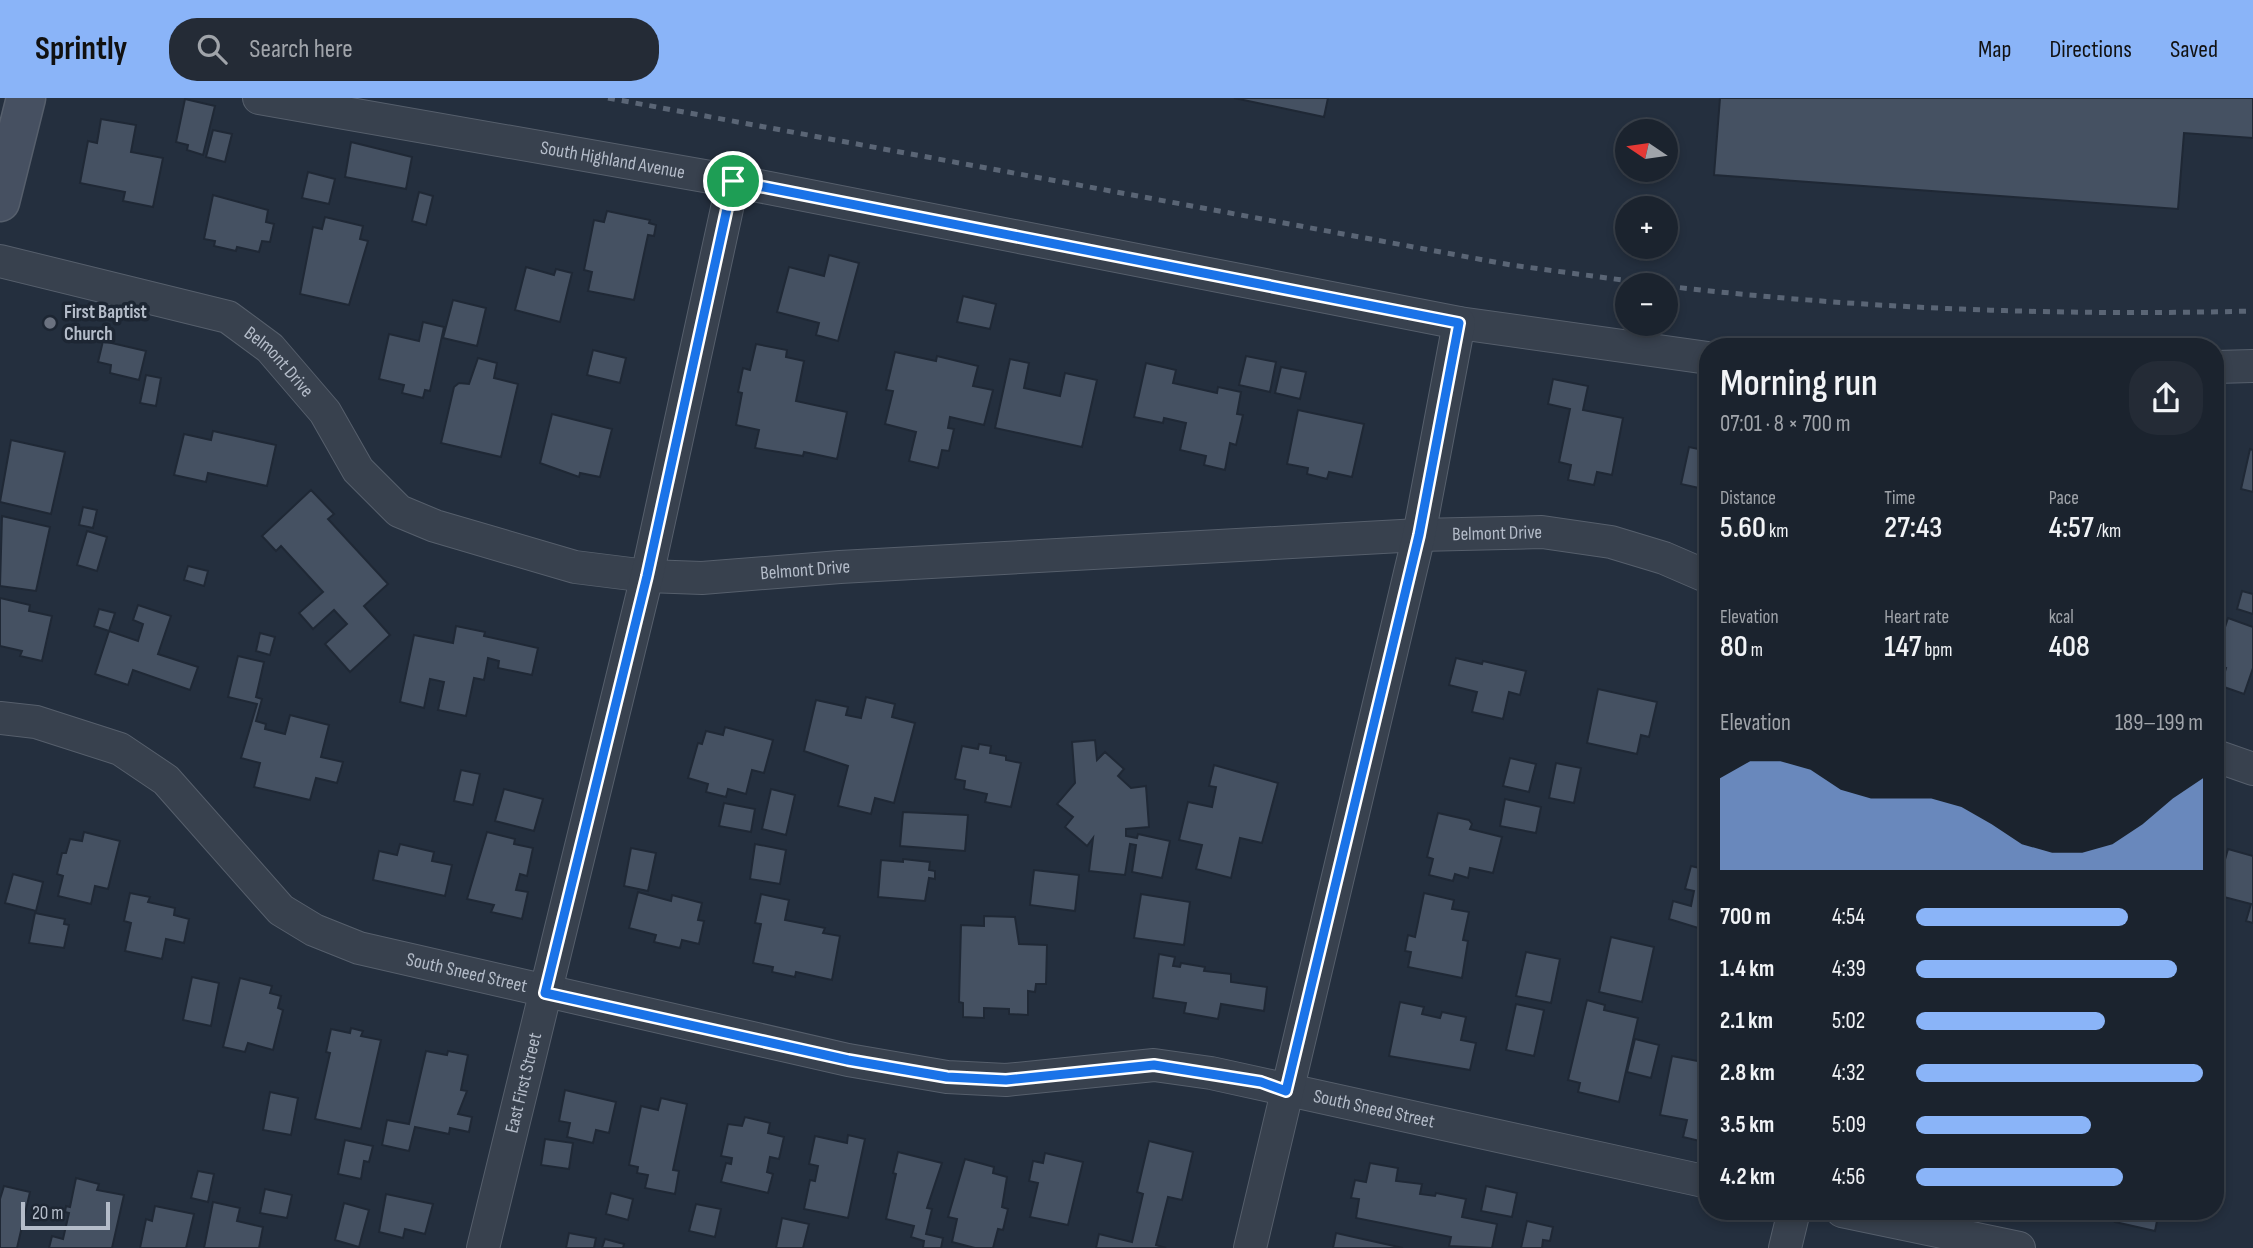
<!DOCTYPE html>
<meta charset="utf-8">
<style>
:root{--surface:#1b232e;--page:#242b36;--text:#f1f3f6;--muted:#a0a4aa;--line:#39404a;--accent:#8ab4f8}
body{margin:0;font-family:"Sofia Sans Condensed",sans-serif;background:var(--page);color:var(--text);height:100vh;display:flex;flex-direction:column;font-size:26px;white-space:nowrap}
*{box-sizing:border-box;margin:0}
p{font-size:23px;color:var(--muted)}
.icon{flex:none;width:38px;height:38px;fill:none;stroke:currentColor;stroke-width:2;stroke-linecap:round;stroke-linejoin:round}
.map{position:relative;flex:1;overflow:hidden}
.panel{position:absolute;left:1699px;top:240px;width:525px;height:882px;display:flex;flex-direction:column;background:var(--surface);border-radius:28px;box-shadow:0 4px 10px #0003,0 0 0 2px var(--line)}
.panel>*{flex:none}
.needle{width:46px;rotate:283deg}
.tools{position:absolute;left:1615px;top:21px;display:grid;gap:14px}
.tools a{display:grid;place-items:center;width:63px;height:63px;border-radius:50%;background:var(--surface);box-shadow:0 4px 10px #0003,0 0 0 2px var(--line);font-size:35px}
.scale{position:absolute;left:21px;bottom:18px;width:89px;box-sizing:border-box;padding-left:7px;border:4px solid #b4bcc9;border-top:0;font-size:19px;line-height:24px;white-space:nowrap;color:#b4bcc9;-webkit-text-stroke:5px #1d2633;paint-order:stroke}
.pin{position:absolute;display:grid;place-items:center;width:60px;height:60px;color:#fff;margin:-30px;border:4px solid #fff;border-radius:50%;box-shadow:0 2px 7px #0007}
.round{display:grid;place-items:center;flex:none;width:74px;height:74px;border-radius:28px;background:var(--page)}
.head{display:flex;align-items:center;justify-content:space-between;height:119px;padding:0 21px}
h1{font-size:38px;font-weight:600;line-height:52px}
.figures{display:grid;grid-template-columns:repeat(3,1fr);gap:10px;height:119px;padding:7px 21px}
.figures div{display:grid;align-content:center}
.figures b{font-size:30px;font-weight:600}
.figures small{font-size:19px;font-weight:400}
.figures p{font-size:19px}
.chart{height:196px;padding:14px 21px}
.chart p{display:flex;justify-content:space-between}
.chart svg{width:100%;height:126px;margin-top:7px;fill:var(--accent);opacity:.7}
ul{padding:0 21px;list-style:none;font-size:23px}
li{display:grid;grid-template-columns:112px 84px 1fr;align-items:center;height:52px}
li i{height:18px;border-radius:9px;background:var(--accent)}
header{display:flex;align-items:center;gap:42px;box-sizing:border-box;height:98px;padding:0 35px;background:var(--accent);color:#111}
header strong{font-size:33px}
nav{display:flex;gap:38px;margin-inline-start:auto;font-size:24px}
.search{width:490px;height:63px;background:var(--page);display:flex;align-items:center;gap:18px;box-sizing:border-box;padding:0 24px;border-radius:28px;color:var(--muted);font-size:26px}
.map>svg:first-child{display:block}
</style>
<header>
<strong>Sprintly</strong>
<div class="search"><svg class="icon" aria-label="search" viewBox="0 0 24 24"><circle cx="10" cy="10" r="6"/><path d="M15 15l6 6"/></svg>Search here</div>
<nav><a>Map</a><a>Directions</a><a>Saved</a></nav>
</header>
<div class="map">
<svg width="2253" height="1150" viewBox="0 0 2253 1150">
<rect width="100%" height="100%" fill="#242f3e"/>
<!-- building -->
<g fill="#455162" stroke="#1f2835" stroke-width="2">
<path d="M1234,0h94l-4,19z"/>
<path d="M1720,0h533v40l-69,-5 -6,76 -464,-34z"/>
<path d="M185,1l30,7 -12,49 -16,-5 1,-5 -12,-3z"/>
<path d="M101,21l35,6 -5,27 32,6 -10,49 -30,-6 2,-9 -45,-9 8,-42 9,2z"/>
<path d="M213,32l19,4 -7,28 -19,-5z"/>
<path d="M351,44l61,15 -6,32 -61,-12z"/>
<path d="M308,74l27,7 -6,25 -27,-6z"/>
<path d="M419,94l14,4 -7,29 -14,-4z"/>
<path d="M213,97l55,15 -2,12 8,2 -4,18 -8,-1 -3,11 -22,-5 -1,4 -22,-5 1,-5 -11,-2z"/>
<path d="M607,113l43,9 -1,3 7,2 -2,11 -6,-1 -14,65 -46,-9 4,-19 -8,-2 10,-50 10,2z"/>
<path d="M325,119l38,9 -3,13 8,2 -19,64 -49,-11 13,-67 9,2z"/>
<path d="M829,157l30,8 -21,78 -22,-6 3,-12 -42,-11 12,-45 35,9z"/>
<path d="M526,169l28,8 2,-6 16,4 -12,49 -45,-12z"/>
<path d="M963,198l33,8 -6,25 -33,-7z"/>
<path d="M453,202l33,8 -9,38 -34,-8z"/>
<path d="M423,224l21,5 -14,64 -5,-1 -2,8 -21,-5 2,-8 -25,-6 10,-45 30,7z"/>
<path d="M103,243l43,10 -7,29 -29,-7 1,-8 -13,-3z"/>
<path d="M756,246l31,6 -1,7 18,4 -8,40 51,11 -10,47 -33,-7 -1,4 -48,-8 4,-18 -23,-5 6,-32 -4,-1 5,-24 7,2z"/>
<path d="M593,252l33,8 -6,25 -33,-8z"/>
<path d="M895,254l41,9 1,-5 41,10 -5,20 20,4 -9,35 -34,-8 -2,11 6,1 -5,22 -7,-1 -4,18 -29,-7 7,-29 -31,-8 8,-33 -7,-1z"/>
<path d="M1246,258l30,6 -6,30 -31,-7z"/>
<path d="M478,260l19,5 -3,15 24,6 -17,73 -60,-14 13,-56 5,-4 10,1z"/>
<path d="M1010,261l19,4 -5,25 36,8 5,-23 32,7 -15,67 -87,-19z"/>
<path d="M1146,265l30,7 -3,13 44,10 1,-6 23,5 -4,22 6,1 -7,30 -6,-2 -5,27 -21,-5 2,-9 -26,-6 6,-27 -22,-5 -1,5 -29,-6z"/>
<path d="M1281,269l25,5 -6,27 -25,-6z"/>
<path d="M146,277l15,3 -5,28 -16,-3z"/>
<path d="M1553,281l35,7 -5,24 40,8 -11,57 -15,-3 -3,13 -26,-5 3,-15 -12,-3 11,-53 -22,-5z"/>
<path d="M1298,312l66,14 -12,53 -23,-5 -2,7 -20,-5 1,-6 -21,-4z"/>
<path d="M552,316l60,15 -12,48 -20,-4 -1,4 -39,-14z"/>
<path d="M213,333l63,14 -9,41 -59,-13 -2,9 -32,-7 10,-41 27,6z"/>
<path d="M11,342l54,12 -14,62 -51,-12z"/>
<path d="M1689,349l19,4v39l-27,-6z"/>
<path d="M2250,351l3,1v42l-12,-3z"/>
<path d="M311,392l23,24 -6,5 60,65 -24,22 26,29 -40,37 -25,-28 22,-20 -13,-14 -21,19 -14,-16 24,-21 -42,-46 -5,5 -14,-15z"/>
<path d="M83,409l14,3 -4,18 -14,-3z"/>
<path d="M2,418l48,11 -14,64 -36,-5z"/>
<path d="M87,433l20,6 -10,34 -20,-6z"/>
<path d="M188,468l20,5 -4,15 -20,-6z"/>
<path d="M2242,493l11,3v20l-16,-5z"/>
<path d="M0,500l30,7 -1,6 23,5 -10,45 -22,-5 2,-5 -22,-5z"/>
<path d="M138,507l33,11 -13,38 40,13 -8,23 -57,-20 -5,15 -33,-11 14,-43 29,10 5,-17 -10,-4z"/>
<path d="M99,511l16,4 -6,18 -15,-5z"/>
<path d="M2228,520l25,9v41l-9,26 -23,-8 5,-18 -10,-3v-25l4,-14 5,1z"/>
<path d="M456,528l29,6 -1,4 54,12 -6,27 -34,-7 1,-7 -11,-3 -4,22 -10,-2 -8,38 -28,-6 6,-28 -14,-3 -6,29 -24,-6 14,-67 39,8z"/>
<path d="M260,535l15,4 -5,18 -14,-4z"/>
<path d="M238,558l26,6 -8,35 6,2 -6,22 10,3 -1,5 20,5 5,-19 39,10 -8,32 22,5 -6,21 -21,-5 -6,22 -56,-13 6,-24 -19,-5 16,-54 -29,-7z"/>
<path d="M1456,560l26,6 1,-3 43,10 -6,24 -11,-3 -6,27 -31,-7 5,-20 -28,-7z"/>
<path d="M1598,591l59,13 -8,35 -8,-2 -4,19 -50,-11z"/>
<path d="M866,599l29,7 -3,13 23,6 -21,80 -19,-5 -4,16 -33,-8 10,-40 -44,-15 12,-51 32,7 -2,8 15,3z"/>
<path d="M725,629l48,13 -9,33 -12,-3 -6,24 -18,-5 -2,8 -20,-5 2,-8 -20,-6 10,-35 4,1 4,-13 17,4z"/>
<path d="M1095,642l2,20 8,-8 19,17 -6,7 13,12 15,-2 3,41 -23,2v7l11,2 1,-4 32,7 -8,37 -30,-6 4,-27 -6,-1 -5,31 -36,-4 4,-33 -6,8 -22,-19 8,-10 -16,-13 18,-21 -3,-41z"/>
<path d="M979,646l12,2 -1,7 16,3v4l15,3 -10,44 -26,-5 2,-8 -23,-5 1,-8 -10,-2 7,-33 16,3z"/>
<path d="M1510,660l26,6 -7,28 -26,-6z"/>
<path d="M1556,665l25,5 -7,35 -25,-5z"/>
<path d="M1214,667l64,18 -16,60 -22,-5 -9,40 -35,-9 6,-24 -23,-5 9,-38 24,5 4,-20 -7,-1z"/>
<path d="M1708,671v34l-8,-2z"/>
<path d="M461,672l19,4 -7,31 -19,-4z"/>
<path d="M504,691l39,10 -9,32 -39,-10z"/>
<path d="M771,691l24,6 -9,40 -24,-6z"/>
<path d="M1505,701l36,8 -5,26 -36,-7z"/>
<path d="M724,705l31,6 -4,23 -32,-6z"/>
<path d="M903,714l65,3 -3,36 -65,-5z"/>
<path d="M1438,715l31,7 3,4 -2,5 32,8 -9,36 -23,-5 -2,10 -13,-4 -2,7 -24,-6 4,-16 -6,-2z"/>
<path d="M84,734l36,9 -12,48 -13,-3 -4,18 -33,-8 5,-20 -6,-2 5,-21h4l4,-14 12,2z"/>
<path d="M487,734l28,7 -1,5 19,4 -6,28 -7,-2 -4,16 12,2 -6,27 -31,-7 3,-7 -27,-6z"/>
<path d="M400,746l34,8 -2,9 20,4 -7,31 -72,-16 6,-29 18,4z"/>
<path d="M755,746l31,6 -6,34 -30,-5z"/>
<path d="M631,750l25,5 -8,38 -24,-5z"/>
<path d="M2228,751l25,7v67l-7,-2 5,-17 -35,-9v-34l8,2z"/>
<path d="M903,761l27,3 -1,8 6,1v8l-6,-1 -4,23 -47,-4 3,-37 22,2z"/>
<path d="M1691,768l17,4v61l-39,-12 4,-18 18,5 3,-15 -9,-2z"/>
<path d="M1034,772l45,5 -4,36 -45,-6z"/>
<path d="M13,776l30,8 -7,29 -31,-8z"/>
<path d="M638,794l33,9 1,-6 30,8 -4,17 6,1 -5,23 -17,-4 -2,8 -26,-6 2,-7 -27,-7z"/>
<path d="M130,795l20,4 -2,5 27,6 -1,7 15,4 -5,24 -18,-4 -4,20 -37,-8 6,-28 -7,-2z"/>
<path d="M1424,795l30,7 -2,9 17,3 -6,28 5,1 -6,37 -54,-11 3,-15 -6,-1 3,-16 7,2z"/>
<path d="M761,796l28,6 -4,20 40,8 -2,5 17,3 -8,44 -36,-8 -1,5 -23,-5 1,-5 -20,-4 8,-39 -6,-1z"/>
<path d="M1141,796l49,8 -6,43 -50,-7z"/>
<path d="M35,815l30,6 -1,5 5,1 -5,23 -35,-5z"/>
<path d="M984,818l31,1 4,27 28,1 -1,39h-10l-1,8 -7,-1v24l-19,-1v-5l-25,-1v10l-21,-1v-14l-4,-1 2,-77 23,1z"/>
<path d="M1611,839l43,10 -12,55 -43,-10z"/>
<path d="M1526,854l34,7 -9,44 -35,-7z"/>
<path d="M1159,856l16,3 -2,9 7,1 1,-4 24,4 -1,4 27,3v8l36,5 -3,24 -43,-7 -3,15 -34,-6 2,-10 -33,-5z"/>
<path d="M192,879l27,6 -8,43 -28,-6z"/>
<path d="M240,880l32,8 -2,7 11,3 -3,12 5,2 -10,40 -25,-7 -3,9 -22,-5z"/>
<path d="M1708,884v46l-9,-2z"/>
<path d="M1587,902l18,5 -1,5 34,8 -19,84 -41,-10 2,-9 -12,-3z"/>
<path d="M1400,904l24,5 -2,7 18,4 2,-6 24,5 -5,23 15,3 -6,27 -81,-14z"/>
<path d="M1516,906l28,6 -10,46 -28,-6z"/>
<path d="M351,930l12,3 -2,5 20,4 -20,89 -46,-10 15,-66 -4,-1 5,-23 19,4z"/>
<path d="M1635,941l24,6 -8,33 -24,-6z"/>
<path d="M426,953l21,4 1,-4 20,4 -7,35 6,1 -9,23 14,3 -3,15 -19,-4 -1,6 -34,-7 -6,24 -27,-6 5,-25 22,4z"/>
<path d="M1672,958l36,7v80l-25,-6 4,-17 -27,-5z"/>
<path d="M565,992l51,12 -7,31 -13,-3 -3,13 -26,-6 3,-14 -11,-2z"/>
<path d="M270,994l28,6 -7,37 -28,-5z"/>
<path d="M661,1000l26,6 -14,66 6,1 -4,23 -30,-6 3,-13 -11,-2 1,-6 -9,-2 12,-59 17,4z"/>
<path d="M745,1019l25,6 -2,10 16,4 -5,22 -9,-2 -3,15 6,2 -5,19 -47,-11 5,-19 5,1 1,-6 -11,-2 7,-32 14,2z"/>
<path d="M848,1037l17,4 -17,79 -44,-9 6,-29 5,1 3,-15 -9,-2 6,-28 32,7z"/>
<path d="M545,1041l28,4 -4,26 -28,-4z"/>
<path d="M345,1042l28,6 -4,16 -5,-1 -3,18 -23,-5z"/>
<path d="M1149,1043l44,11 -11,48 -14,-3 -12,48 10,3h-70l3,-14 33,8 11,-48 -6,-2z"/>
<path d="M898,1054l44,11 -15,45 5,1 -6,25 17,4 -2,10h-18l1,-7 -13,-4 3,-11 -28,-7 10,-45 -3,-1z"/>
<path d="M1045,1055l38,9 -15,63 -38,-8 8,-34 -9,-2 4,-20 10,2z"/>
<path d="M965,1061l29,8 -1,6 14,4 -5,30 6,2 -5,21 -5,-1 -5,19h-18l-23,-6 5,-23 -9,-2z"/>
<path d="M1370,1065l28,5 -2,13 26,3 -2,10 15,2 1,-3 30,6 -4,18 35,7 -5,24 -43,-2 2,-9 -95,-19 3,-19 -8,-1 4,-18 11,2z"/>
<path d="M198,1073l16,3 -6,28 -17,-4z"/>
<path d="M76,1080l23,6 -2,6 27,5 -12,53h-63l3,-12 11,3 6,-26 -4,-1 1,-6 4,1z"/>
<path d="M4,1088l26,6 -13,56h-17v-49z"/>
<path d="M1486,1088l31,7 -5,24 -31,-6z"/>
<path d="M265,1091l27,6 -5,23 -27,-5z"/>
<path d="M611,1095l22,6 -5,21 -22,-6z"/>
<path d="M386,1096l47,10 -8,30 -20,-5 -2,9 -24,-6z"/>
<path d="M213,1104l27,6 -3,13 26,6 -4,21h-55z"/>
<path d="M344,1105l25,7 -10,37 -24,-7z"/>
<path d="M696,1106l25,5 -6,28 -26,-6z"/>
<path d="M155,1108l39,8 -8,34h-46l6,-29 6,2z"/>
<path d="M2111,1113h48l-4,20 -40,-9 3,-9z"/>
<path d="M782,1120l27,6 -6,24h-27z"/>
<path d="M1527,1123l26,6 -3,14 -7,-1 -1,8h-21z"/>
<path d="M569,1135l27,5 -2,10h-28z"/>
<path d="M1336,1135l67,15h-70z"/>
<path d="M605,1141l19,5 -1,4h-21z"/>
</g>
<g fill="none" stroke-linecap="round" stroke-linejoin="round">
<defs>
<g id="street">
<path id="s1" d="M259,0l474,83 726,142 249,35"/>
<path id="s2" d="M0,163l228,56 42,31 55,64 33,58 41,41 36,15 140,41 72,9 55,2 138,-11 579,-32 123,-3 69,10 53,16 44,19"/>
<path d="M2216,269l37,-1"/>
<path id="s3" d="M0,620l36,4 84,27 46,31 115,130 33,20 45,18 489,112 99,17 59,3 148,-15 57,8 497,109"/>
<path d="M2216,658l37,13"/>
<path d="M1842,1113l177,37"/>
<path id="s4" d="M483,1150l164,-672 86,-395"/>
<path d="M1250,1150l169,-713 40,-212"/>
<path d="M1785,1150l9,-37"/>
</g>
<path id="secondary" d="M0,104l26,-104"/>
</defs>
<!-- street casing -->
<use href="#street" stroke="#565f6c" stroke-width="34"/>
<!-- secondary casing -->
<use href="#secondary" stroke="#565f6c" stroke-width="41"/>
<!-- street -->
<use href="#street" stroke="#38414e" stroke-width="32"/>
<!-- secondary -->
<use href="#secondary" stroke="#465061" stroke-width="38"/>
<!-- rail -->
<g stroke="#5a6575" stroke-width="5" stroke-dasharray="7 7" stroke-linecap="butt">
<path d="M608,0l903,167 148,20"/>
<path d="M1666,188c194,23 392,30 587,25"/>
</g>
</g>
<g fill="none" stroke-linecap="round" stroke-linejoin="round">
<defs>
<path id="route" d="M733,83l726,142 -40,212 -133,556 -25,-9 -107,-17 -148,15 -59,-3 -99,-17 -303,-67 102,-417z"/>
</defs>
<!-- route casing -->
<use href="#route" stroke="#fff" stroke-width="14"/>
<!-- route -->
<use href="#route" stroke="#1a73e8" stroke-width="9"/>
</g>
<!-- markers -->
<circle fill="#6b7280" stroke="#1d2633" stroke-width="2.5" cx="50" cy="225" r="7"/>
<g text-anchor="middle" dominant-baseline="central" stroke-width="7" stroke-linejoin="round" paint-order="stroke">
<!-- street labels -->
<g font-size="19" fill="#b4bcc9" stroke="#1d2633">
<text stroke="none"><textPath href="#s1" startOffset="359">South Highland Avenue</textPath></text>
<text stroke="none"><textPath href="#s2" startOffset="303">Belmont Drive</textPath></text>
<text stroke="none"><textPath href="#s2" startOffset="1605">Belmont Drive</textPath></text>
<text stroke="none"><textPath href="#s2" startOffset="912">Belmont Drive</textPath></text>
<text stroke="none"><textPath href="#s3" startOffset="551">South Sneed Street</textPath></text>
<text stroke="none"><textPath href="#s4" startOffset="170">East First Street</textPath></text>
<text stroke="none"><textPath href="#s3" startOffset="1475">South Sneed Street</textPath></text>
</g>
<!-- poi labels -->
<g font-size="19" font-weight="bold" fill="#b4bcc9" stroke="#1d2633" text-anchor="start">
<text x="64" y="214">First Baptist<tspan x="64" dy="22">Church</tspan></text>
</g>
</g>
</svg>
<div class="tools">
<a><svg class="needle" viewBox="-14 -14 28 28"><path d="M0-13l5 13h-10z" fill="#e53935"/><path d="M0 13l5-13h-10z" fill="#a0a4aa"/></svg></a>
<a>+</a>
<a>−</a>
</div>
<div class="scale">20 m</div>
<div class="pin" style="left:733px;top:83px;background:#1e9e55"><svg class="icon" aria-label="arrive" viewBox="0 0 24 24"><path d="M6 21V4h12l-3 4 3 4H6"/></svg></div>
<section class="panel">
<div class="head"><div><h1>Morning run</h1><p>07:01 · 8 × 700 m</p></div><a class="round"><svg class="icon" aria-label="share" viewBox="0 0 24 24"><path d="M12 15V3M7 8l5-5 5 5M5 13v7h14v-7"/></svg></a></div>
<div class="figures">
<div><p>Distance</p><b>5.60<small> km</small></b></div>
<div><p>Time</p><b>27:43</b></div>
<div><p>Pace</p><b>4:57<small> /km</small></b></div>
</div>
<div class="figures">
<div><p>Elevation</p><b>80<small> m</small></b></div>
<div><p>Heart rate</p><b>147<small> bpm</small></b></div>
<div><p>kcal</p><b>408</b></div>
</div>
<div class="chart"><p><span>Elevation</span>189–199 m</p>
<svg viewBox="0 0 160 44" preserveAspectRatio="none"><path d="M0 44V12L10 6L20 6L30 9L40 16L50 19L60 19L70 19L80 22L90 28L100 35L110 38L120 38L130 35L140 28L150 19L160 12V44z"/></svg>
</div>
<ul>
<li><b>700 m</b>4:54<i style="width:74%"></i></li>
<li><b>1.4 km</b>4:39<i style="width:91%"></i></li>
<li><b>2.1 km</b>5:02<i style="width:66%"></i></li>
<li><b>2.8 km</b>4:32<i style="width:100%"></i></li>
<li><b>3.5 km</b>5:09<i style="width:61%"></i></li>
<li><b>4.2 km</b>4:56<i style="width:72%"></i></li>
</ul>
</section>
</div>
